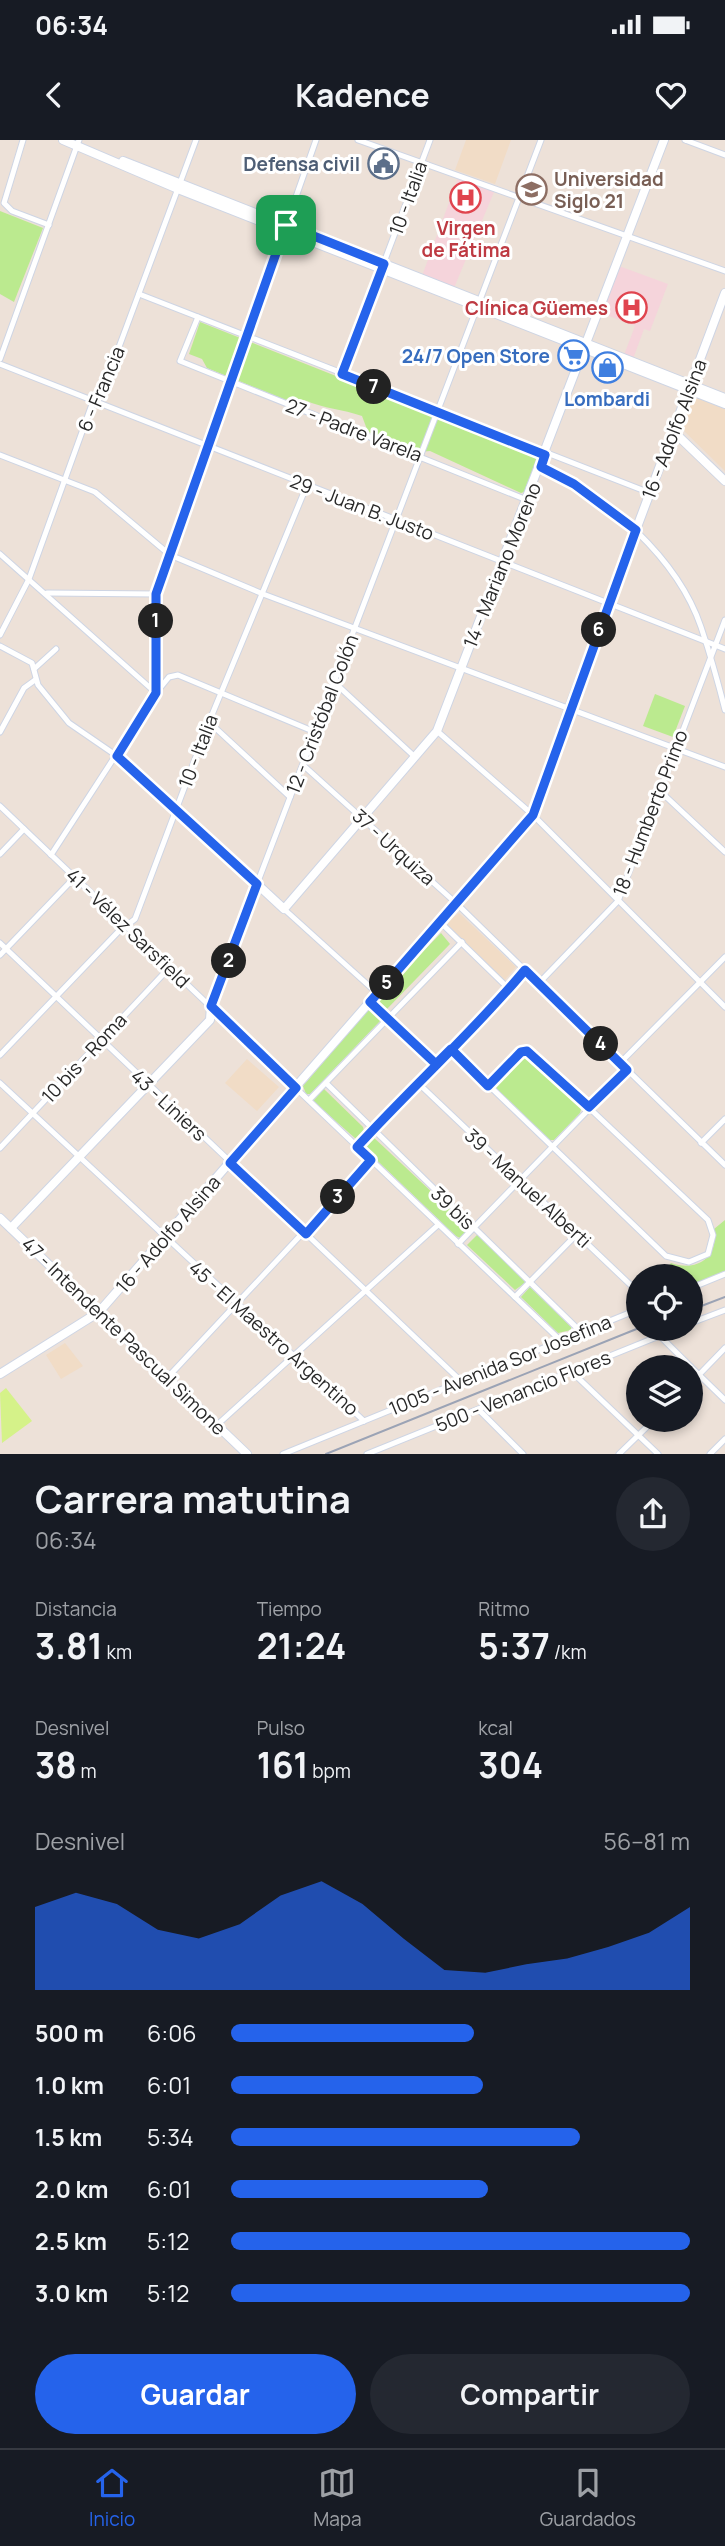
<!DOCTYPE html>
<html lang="es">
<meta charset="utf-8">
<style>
:root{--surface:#171b24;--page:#242831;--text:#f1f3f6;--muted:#9ea1a6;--line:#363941;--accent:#2563eb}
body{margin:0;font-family:Manrope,sans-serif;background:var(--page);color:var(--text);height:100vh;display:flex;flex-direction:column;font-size:26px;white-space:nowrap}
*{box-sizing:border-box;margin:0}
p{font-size:23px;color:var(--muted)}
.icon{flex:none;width:38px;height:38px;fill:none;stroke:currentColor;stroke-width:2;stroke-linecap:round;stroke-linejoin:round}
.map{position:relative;height:1314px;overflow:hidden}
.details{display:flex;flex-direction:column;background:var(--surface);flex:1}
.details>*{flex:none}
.controls{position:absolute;left:626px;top:1124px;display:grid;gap:14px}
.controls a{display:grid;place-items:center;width:77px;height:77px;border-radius:50%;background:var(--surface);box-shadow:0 4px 10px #0003;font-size:35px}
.pin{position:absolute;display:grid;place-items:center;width:60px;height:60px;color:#fff;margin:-30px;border-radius:14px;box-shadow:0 4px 10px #0006}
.km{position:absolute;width:35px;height:35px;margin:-18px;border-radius:50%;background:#222;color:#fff;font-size:19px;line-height:35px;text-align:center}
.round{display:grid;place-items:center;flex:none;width:74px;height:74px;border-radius:37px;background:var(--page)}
.head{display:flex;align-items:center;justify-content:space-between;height:119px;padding:0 35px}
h1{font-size:38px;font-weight:700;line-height:52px}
.metrics{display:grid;grid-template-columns:repeat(3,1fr);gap:10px;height:119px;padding:7px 35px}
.metrics div{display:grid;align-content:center}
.metrics b{font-size:35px;font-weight:700}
.metrics small{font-size:19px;font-weight:400}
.metrics p{font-size:19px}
.chart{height:196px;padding:14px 35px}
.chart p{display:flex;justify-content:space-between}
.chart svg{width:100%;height:126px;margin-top:7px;fill:var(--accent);opacity:.7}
.primary-button{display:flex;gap:14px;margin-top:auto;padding:14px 35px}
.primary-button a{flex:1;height:80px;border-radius:42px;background:var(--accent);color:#fff;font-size:28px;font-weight:700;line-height:80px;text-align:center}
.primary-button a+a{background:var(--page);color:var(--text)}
ul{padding:0 35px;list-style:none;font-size:23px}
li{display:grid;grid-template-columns:112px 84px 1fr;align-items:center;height:52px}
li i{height:18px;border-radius:9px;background:var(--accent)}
.status{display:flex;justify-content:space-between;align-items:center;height:49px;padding:0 35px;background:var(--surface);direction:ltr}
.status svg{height:19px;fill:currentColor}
header{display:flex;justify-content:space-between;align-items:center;height:91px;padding:0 35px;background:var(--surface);font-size:32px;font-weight:700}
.dock{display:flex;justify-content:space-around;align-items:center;height:98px;border-top:2px solid var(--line);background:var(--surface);font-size:19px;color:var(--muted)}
.dock a{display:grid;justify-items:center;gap:4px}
.dock .current{color:var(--accent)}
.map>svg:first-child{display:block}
</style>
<div class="status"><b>06:34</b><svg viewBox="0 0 49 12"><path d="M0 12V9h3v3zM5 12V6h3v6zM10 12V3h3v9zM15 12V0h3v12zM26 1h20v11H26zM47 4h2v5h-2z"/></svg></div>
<header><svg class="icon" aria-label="back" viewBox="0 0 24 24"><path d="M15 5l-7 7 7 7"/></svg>Kadence<svg class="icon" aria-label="heart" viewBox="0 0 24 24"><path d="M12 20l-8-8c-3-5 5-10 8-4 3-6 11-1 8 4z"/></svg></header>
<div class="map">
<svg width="725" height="1314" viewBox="0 0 725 1314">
<rect width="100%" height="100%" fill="#ede1d8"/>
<!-- education -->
<g fill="#f1dcc6">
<path d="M466,0h45l-16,44 -40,-14z"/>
<path d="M694,254l31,14v63l-44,-43z"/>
<path d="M459,773l57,54 -13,15 -58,-58z"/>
<path d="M247,919l32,28 -22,24 -32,-28z"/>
<path d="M65,1203l18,23 -22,13 -15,-24z"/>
</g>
<!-- medical -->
<g fill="#f5d4db">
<path d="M458,38l36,14 -40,96 -32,-12z"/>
<path d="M619,126l49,18 -18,47 -6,-2 -11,30 -9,-4 11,-29 -34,-13z"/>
</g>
<!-- green -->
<g fill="#bbea8f">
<path d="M0,71l43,17 -29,74 -14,-8z"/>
<path d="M200,182l338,134 3,2 -14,33 -6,2 -91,-42 -11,1 -51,-20 -6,-16c-20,-7 -37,-7 -58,-16l-9,4 -88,-36 -5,-9 -13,-5z"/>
<path d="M655,554l30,12 -12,31 -30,-11z"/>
<path d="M441,793l9,11 -65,67 -8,-7v-5z"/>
<path d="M369,869l11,6 1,5 -71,74h-4l-3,-8z"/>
<path d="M528,915l54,51 -2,7 -26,27h-6l-53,-53 27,-30z"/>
<path d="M324,949l39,38 1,4 -8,8 -43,-38z"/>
<path d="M371,995l97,91 1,4 -9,8 -4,-2 -94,-90z"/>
<path d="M725,1080v51l-34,14v-9h-32l12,-13c25,9 48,-5 43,-34z"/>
<path d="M478,1094l48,48 -11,8 -48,-45z"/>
<path d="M530,1147l41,40v3l-13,3 -37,-36z"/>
</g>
<!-- pitch -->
<path fill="#d5f289" d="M6,1248l26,33 -30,22 -2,-50z"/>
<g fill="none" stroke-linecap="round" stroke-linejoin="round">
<defs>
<g id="street">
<path d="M23,0l-19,63 8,8 37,14"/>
<path d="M358,0l367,131"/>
<path d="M685,0l40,15"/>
<path d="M139,154l511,199"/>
<path d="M198,177l-18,44 347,139"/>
<path d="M0,219l79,-219"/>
<path d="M0,224l725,285"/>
<path d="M342,234l88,-234"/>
<path d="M0,315l95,37 75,63 93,39 462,173"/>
<path d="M541,327c65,27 137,92 160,160 9,27 17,55 24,83"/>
<path d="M0,414l156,139 13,-16 9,-2 137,57"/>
<path d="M47,453l109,1"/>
<path d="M0,495l29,-56 62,-172 9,-9 96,-258"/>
<path d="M0,506l32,17 6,22 31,38 48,33 140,128 284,-744"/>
<path d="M34,529l22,-20"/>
<path d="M335,543l80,74"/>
<path d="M209,582l81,75"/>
<path d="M437,591l96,84 192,192"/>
<path d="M0,592l24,-44 11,-8"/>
<path d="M303,625l154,139 268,261"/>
<path d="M661,652l64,60"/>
<path d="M0,666l560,534"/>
<path d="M0,714l24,-25"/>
<path d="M51,715l105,-162v-99l160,-454"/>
<path d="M284,769l94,85"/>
<path d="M440,782l69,67"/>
<path d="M0,803l461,438"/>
<path d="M0,815l75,-78"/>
<path d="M539,843l79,-82 107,-281"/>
<path d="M370,862l66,62"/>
<path d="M451,909l215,207 23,6 19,-8 5,-19 -5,-15 -176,-166 -5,-3 -6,2 -33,33"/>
<path d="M0,915l118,-123 17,-13 74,-197 98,-237"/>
<path d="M620,923l105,-106"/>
<path d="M0,943l364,338"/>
<path d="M326,943l255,249"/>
<path d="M418,943l221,210"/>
<path d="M309,960l153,-158"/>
<path d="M701,1003l24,-24"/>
<path d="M357,1007l168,-177"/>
<path d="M0,1008l169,-180"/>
<path d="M458,1104l169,-174"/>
<path d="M691,1148l34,-14"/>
<path d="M515,1157l62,-63"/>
<path d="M691,1183l34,-13"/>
<path d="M660,1196l31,31"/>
<path d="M691,1227l34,33"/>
<path d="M572,1232l86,82"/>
<path d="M168,1237l203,-217"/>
<path d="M691,1243l34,-35"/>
<path d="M479,1270l44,44"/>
<path d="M217,1285l221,-200"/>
<path d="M283,1314l356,-145"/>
<path d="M367,1314l312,-126"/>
<path d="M619,1314l36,-35"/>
<path d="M710,1314l15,-15"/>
</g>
<g id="secondary">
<path d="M63,0l115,49 547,215"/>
<path d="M123,21l602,237"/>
<path d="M673,291l52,50"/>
<path d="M0,1078l247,236"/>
<path d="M11,1088l199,-208 1,-14 46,-122 27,25 153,-178 227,-591"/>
<path d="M0,1234l99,-62 434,-497 36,-107 156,-415"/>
</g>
</defs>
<!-- street casing -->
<use href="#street" stroke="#ced5e4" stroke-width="7"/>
<!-- secondary casing -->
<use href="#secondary" stroke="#ced5e4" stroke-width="10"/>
<!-- street -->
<use href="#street" stroke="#fff" stroke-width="5"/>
<!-- secondary -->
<use href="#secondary" stroke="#fff" stroke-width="8"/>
<!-- rail -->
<g stroke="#9ba3b5" stroke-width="2">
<path d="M691,1170l34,-13"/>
<path d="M326,1314l313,-126"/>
</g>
</g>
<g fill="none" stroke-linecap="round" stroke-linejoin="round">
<defs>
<path id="route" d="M286,85l-130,369v99l-39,63 140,128 -46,122 85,82 -66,75 76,71 65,-74 -14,-13c55,-60 116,-115 168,-177l102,100 -38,37 -62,-56 -6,1 -33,34 -37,-37 -15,15 -66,-62 163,-187 103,-285 -62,-46 -33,-17 4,-12 -203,-81 42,-110 -98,-39"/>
</defs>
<!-- route casing -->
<use href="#route" stroke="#fff" stroke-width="14"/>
<!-- route -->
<use href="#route" stroke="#2563eb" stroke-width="9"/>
</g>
<!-- icons -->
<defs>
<symbol id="civic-ring" viewBox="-11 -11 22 22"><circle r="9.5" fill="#fff" stroke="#5c6f8a" stroke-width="1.5"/><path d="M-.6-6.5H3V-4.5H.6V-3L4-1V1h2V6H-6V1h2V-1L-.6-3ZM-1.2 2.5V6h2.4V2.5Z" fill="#5c6f8a"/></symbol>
<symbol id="university-ring" viewBox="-11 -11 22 22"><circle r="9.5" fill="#fff" stroke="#8d6e63" stroke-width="1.5"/><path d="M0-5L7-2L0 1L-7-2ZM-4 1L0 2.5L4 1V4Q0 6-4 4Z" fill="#8d6e63"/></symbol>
<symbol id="hospital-ring" viewBox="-11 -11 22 22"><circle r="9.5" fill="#fff" stroke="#e0444e" stroke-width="1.5"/><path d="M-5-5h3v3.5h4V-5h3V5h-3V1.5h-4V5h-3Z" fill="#e0444e"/></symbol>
<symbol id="supermarket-ring" viewBox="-11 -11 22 22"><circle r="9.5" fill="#fff" stroke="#3f7fe0" stroke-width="1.5"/><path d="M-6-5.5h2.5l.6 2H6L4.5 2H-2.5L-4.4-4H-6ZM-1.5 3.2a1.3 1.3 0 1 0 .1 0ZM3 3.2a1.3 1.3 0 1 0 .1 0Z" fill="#3f7fe0"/></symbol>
<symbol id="shop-ring" viewBox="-11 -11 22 22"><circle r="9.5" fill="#fff" stroke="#3f7fe0" stroke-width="1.5"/><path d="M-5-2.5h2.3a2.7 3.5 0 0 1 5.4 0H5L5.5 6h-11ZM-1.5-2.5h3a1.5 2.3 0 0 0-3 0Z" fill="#3f7fe0"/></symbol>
</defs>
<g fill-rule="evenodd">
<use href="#civic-ring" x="366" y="6" width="35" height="35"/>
<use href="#university-ring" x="514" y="32" width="35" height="35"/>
<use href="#hospital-ring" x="448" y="40" width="35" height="35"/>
<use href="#hospital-ring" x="614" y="150" width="35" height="35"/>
<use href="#supermarket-ring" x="556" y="198" width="35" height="35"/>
<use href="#shop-ring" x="590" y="210" width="35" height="35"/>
</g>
<g text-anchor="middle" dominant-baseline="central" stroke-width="6" stroke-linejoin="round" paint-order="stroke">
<!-- service labels -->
<g font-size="19" font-weight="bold" fill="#4e5e75" stroke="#fff" text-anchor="end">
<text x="360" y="24">Defensa civil</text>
</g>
<!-- education labels -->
<g font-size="19" font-weight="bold" fill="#785e54" stroke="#fff" text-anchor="start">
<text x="554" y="39">Universidad<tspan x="554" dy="22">Siglo 21</tspan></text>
</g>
<!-- street labels -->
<g font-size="19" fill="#292929" stroke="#fff">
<text transform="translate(408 58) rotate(-70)">10 - Italia</text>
<text transform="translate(101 249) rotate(-67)">6 - Francia</text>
<text transform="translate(674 289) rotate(-69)">16 - Adolfo Alsina</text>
<text transform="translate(354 290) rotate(21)">27 - Padre Varela</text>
<text transform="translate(362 367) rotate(21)">29 - Juan B. Justo</text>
<text transform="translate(502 425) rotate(-68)">14 - Mariano Moreno</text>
<text transform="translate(322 574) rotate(-69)">12 - Cristóbal Colón</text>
<text transform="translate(198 611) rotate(-69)">10 - Italia</text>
<text transform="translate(650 673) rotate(-69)">18 - Humberto Primo</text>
<text transform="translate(394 707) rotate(42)">37 - Urquiza</text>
<text transform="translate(128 788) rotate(44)">41 - Vélez Sarsfield</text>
<text transform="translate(84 918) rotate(-47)">10 bis - Roma</text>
<text transform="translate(169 965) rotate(43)">43 - Liniers</text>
<text transform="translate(528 1048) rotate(43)">39 - Manuel Alberti</text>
<text transform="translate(453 1068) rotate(44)">39 bis</text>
<text transform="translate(168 1094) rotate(-49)">16 - Adolfo Alsina</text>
<text transform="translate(124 1196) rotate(44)">47 - Intendente Pascual Simone</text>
<text transform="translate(274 1198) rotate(42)">45 - El Maestro Argentino</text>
<text transform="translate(500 1225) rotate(-22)">1005 - Avenida Sor Josefina</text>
<text transform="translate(523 1251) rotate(-22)">500 - Venancio Flores</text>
</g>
<!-- health labels -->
<g font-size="19" font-weight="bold" fill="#be3a42" stroke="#fff">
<text x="466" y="88">Virgen<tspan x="466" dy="22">de Fátima</tspan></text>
<text x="608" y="168" text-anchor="end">Clínica Güemes</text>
</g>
<!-- shop labels -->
<g font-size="19" font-weight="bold" fill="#366cbe" stroke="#fff" text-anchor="end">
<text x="550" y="216">24/7 Open Store</text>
<text x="607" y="259" text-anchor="middle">Lombardi</text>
</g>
</g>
</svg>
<div class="controls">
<a><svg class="icon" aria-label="locate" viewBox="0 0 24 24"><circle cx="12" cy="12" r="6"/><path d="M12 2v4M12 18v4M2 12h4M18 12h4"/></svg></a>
<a><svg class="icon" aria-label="layers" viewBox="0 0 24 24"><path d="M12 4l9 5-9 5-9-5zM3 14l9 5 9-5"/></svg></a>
</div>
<div class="pin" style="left:286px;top:85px;background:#1e9e55"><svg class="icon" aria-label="arrive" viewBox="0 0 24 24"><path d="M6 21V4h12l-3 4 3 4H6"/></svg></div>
<b class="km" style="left:156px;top:481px">1</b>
<b class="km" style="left:229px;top:821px">2</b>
<b class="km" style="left:338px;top:1057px">3</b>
<b class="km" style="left:601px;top:904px">4</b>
<b class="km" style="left:387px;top:843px">5</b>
<b class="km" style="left:599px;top:490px">6</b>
<b class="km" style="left:374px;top:247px">7</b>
</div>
<section class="details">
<div class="head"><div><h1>Carrera matutina</h1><p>06:34</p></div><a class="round"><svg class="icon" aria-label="share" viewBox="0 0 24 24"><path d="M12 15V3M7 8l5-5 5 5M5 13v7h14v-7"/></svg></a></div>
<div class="metrics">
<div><p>Distancia</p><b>3.81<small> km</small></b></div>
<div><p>Tiempo</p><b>21:24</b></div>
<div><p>Ritmo</p><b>5:37<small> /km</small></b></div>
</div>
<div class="metrics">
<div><p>Desnivel</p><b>38<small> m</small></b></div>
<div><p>Pulso</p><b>161<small> bpm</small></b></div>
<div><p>kcal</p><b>304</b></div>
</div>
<div class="chart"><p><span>Desnivel</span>56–81 m</p>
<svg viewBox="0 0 160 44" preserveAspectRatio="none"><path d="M0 44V15L10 10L20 14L30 23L40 26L50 21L60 11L70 6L80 14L90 26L100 37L110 38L120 35L130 33L140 29L150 24L160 15V44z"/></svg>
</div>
<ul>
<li><b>500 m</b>6:06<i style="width:53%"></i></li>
<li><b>1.0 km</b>6:01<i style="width:55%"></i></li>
<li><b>1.5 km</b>5:34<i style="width:76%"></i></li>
<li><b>2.0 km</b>6:01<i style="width:56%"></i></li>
<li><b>2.5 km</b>5:12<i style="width:100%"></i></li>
<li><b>3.0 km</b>5:12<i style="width:100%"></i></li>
</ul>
<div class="primary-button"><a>Guardar</a><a>Compartir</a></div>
</section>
<nav class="dock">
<a class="current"><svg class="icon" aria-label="home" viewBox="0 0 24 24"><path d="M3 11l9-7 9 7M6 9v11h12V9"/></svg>Inicio</a>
<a><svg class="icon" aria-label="map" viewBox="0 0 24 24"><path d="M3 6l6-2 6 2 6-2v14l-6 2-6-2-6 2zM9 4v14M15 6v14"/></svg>Mapa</a>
<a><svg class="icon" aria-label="saved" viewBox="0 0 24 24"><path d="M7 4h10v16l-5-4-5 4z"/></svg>Guardados</a>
</nav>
